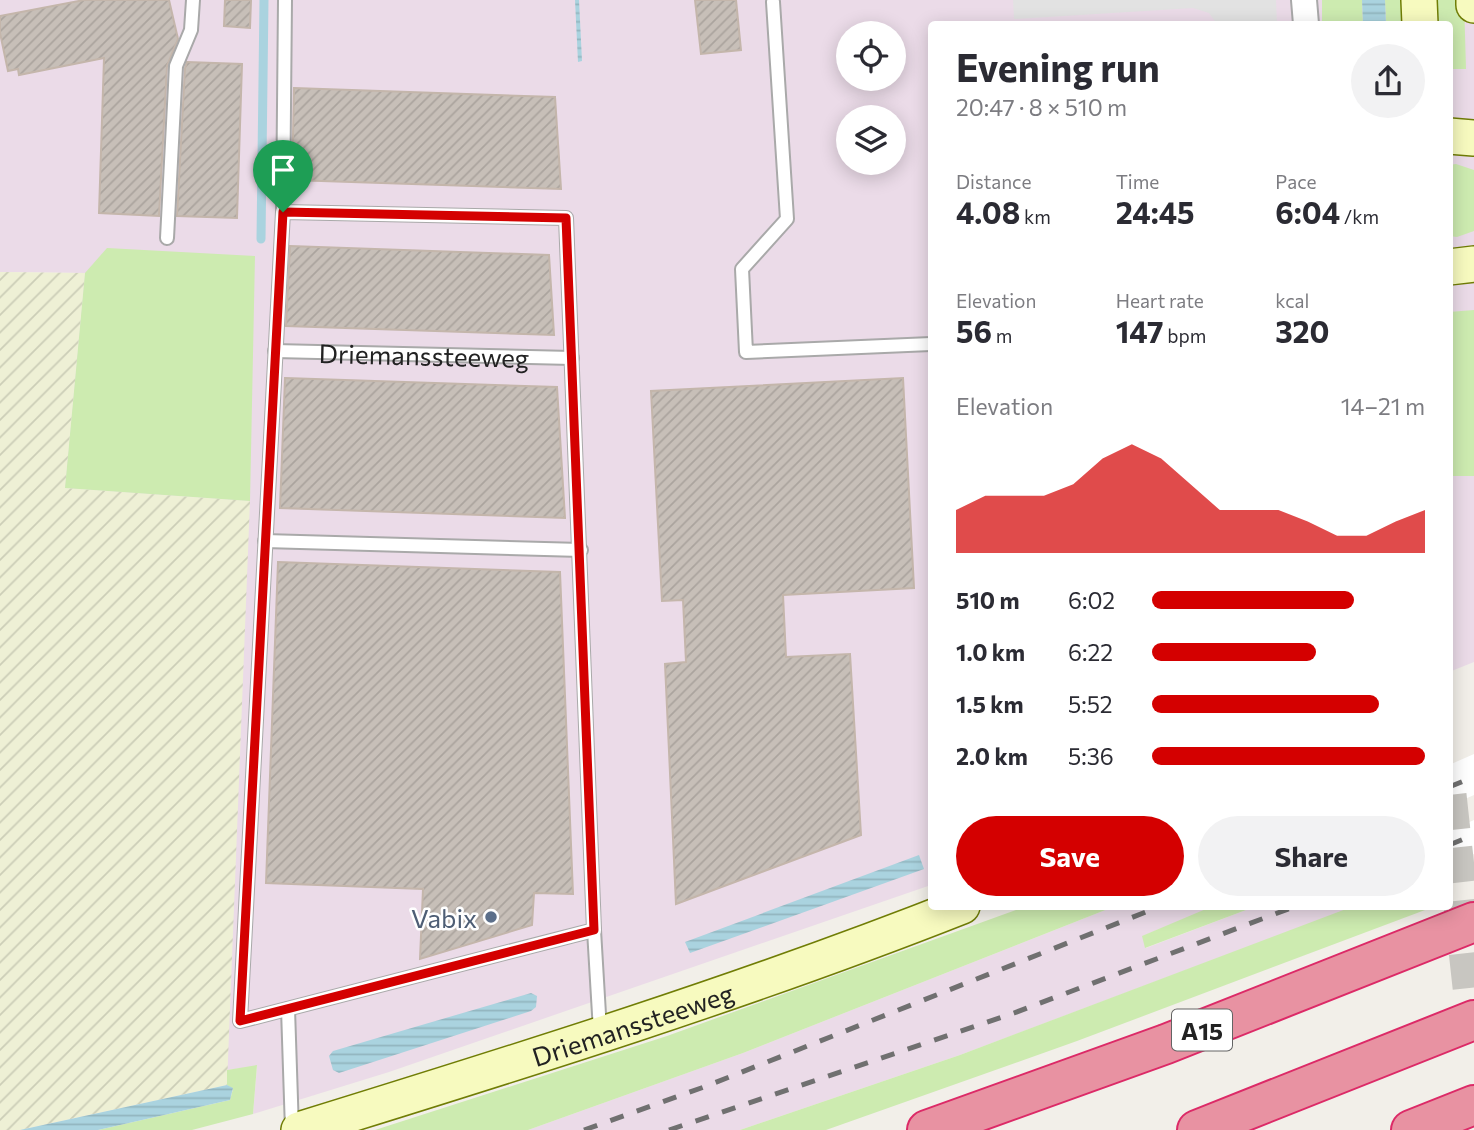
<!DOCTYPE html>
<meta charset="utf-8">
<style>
:root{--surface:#fff;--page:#f2f2f3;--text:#2b2b33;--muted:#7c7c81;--accent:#d40000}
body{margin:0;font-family:Commissioner,sans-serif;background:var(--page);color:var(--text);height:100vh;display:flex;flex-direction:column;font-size:26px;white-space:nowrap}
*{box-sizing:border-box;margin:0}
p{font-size:23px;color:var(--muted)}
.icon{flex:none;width:38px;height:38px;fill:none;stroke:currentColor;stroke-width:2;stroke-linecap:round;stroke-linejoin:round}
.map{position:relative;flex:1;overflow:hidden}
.details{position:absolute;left:928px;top:21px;width:525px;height:889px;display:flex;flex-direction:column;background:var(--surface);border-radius:7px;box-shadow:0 4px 18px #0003}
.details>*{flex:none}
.buttons{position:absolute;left:836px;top:21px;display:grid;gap:14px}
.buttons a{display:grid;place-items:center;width:70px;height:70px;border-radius:50%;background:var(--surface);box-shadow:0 4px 18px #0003;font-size:35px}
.pin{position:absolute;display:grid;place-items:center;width:60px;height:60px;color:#fff;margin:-72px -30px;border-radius:50% 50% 50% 0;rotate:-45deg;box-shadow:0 0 7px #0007}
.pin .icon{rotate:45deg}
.round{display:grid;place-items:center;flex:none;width:74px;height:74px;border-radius:37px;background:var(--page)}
.headline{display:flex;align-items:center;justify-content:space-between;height:119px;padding:0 28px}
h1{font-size:38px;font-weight:700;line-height:52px}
.metrics{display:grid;grid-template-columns:repeat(3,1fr);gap:10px;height:119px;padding:7px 28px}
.metrics div{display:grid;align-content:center}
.metrics b{font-size:30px;font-weight:700}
.metrics small{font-size:19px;font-weight:400}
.metrics p{font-size:19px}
.chart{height:196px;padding:14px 28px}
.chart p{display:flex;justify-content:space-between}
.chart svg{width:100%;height:126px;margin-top:7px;fill:var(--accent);opacity:.7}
.cta{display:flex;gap:14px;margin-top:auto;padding:14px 28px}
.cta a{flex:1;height:80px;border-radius:42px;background:var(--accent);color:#fff;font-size:28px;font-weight:700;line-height:80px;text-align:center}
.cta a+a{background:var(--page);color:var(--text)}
ul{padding:0 28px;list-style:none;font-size:23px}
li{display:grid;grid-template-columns:112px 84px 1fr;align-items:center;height:52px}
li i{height:18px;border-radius:9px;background:var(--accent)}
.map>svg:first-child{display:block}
</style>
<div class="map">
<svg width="1474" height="1130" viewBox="0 0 1474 1130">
<defs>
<pattern id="farmland-furrows" width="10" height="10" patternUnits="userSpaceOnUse" patternTransform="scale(1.75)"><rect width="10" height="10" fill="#eef0d5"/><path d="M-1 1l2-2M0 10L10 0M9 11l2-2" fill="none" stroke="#ccceb7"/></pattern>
<pattern id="water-rules" width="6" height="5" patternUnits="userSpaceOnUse" patternTransform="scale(1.75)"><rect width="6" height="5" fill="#aad3df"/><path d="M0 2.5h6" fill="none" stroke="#92b5bf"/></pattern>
<pattern id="building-hatch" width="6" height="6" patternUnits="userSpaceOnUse" patternTransform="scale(1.75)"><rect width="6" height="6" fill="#c7bfb8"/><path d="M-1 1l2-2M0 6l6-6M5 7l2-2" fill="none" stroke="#aba49e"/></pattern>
</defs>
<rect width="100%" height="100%" fill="#f2efe9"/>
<!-- industrial -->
<g fill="#ebdbe8" fill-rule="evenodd">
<path d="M0,0h1474v662l-25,10v-648h-518v861l-542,187 -136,42 4,-48 -30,4 22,-569 -184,-13 20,-215 -85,-1zM849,33h45v46h-45zM849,117h45v46h-45z"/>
<path d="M1113,907h100l-70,29 3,12 108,-41h100l-394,148 -220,75h-212l215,-77z"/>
</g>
<!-- farmland -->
<path fill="url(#farmland-furrows)" d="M0,272l85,1 -20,215 185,13 -23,584 -207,45h-20z"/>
<!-- grass -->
<g fill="#cdebb0">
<path d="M1322,0h40l1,24h-41z"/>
<path d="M1385,0h19v24h-18z"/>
<path d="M1433,0h31l2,69h-17v-45h-15z"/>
<path d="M1456,164l18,6v61l-17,6 -8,-1v-71z"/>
<path d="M107,248l148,8 -5,245 -185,-13 20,-215z"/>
<path d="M1474,310v166h-24l-1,-164z"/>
<path d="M1027,906l86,1 -370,146 -215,77h-153l292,-94z"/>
<path d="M1213,906l41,1 -109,41 -3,-12z"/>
<path d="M1354,906l79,1 -356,134 -251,89h-86l220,-75z"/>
<path d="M257,1065l-4,49 -61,16h-94l132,-30 3,-11 -6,-4v-15z"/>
</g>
<!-- parking -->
<path fill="#e2e2e2" d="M1013,0h263l1,24h-60l-8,-11 -16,-5 -179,11z"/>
<!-- water -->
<g fill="url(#water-rules)">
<path d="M575,0h4l3,61 -4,1z"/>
<path d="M1362,0h23l1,24h-23z"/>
<path d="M919,855l5,14 -234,84 -5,-11z"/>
<path d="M531,993l6,3 -1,11 -5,4 -192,62 -6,-3 -4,-14 4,-5z"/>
<path d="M227,1085l6,3 -3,12 -132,30h-78z"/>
</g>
<!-- pier -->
<g fill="#fff">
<path d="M1474,754v41l-25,11v-41z"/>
<path d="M1474,820v34l-25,10v-33z"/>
</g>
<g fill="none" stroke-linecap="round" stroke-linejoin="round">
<!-- stream -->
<path stroke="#aad3df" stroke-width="9" d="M261,239l3,-239"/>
</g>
<!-- building -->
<g fill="url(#building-hatch)" stroke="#c4b6ab" stroke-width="2">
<path d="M84,0h85l9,39 -11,27 -8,150 -60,-3 5,-155 -85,17 -1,-6 -10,2 -8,-38v-17z"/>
<path d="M225,0h26l-1,28 -26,-2z"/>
<path d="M695,0h41l5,50 -40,4z"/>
<path d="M187,62l55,2 -5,154 -60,-2 8,-148z"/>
<path d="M294,88l261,9 6,92 -269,-9z"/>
<path d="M290,246l259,9 5,80 -268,-9z"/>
<path d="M285,378l272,9 8,131 -285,-10z"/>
<path d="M903,378l11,210 -131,7 3,62 64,-3 11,181 -185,69 -11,-240 21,-2 -3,-62 -21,1 -11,-210z"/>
<path d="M278,562l282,10 13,322 -39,-1 -2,32 -112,34 3,-70 -157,-6z"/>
</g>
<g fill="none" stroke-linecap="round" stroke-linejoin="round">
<!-- secondary-tunnel -->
<path stroke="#c8c6c1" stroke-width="35" stroke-dasharray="35 18" stroke-linecap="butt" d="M1449,795l25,228"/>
<defs>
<g id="service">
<path d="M773,2l14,217 -45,50 4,83 185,-8"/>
<path d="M283,212l283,6 28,712 -354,91 43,-809 2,-212"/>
<path d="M167,238l9,-172 15,-36 2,-30"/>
<path id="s1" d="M275,351l297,7"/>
<path d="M265,541l316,9"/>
<path d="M594,930l6,101"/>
<path d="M288,1009l4,121"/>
</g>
<path id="minor" d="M1304,0l2,24"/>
<g id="secondary">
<path d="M1419,0l1,24"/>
<path d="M1474,0v5"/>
<path d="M1449,136l25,2"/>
<path d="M1449,267l25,-3"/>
<path id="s2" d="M299,1130c223,-69 445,-138 663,-224"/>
</g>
<g id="motorway">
<path d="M927,1130l239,-86 308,-122"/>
<path d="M1197,1130l277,-110"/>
<path d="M1411,1130l63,-25"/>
</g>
</defs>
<!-- service casing -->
<use href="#service" stroke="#a9a9a9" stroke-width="16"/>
<!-- minor casing -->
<use href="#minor" stroke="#a9a9a9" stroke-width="28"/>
<!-- secondary casing -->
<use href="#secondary" stroke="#707d05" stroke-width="38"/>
<!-- motorway casing -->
<use href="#motorway" stroke="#dc2a67" stroke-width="42"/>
<!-- service -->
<use href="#service" stroke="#fff" stroke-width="12"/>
<!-- minor -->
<use href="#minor" stroke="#fff" stroke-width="24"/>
<!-- secondary -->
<use href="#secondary" stroke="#f7fabf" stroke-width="35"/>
<!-- motorway -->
<use href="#motorway" stroke="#e892a2" stroke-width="38"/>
<!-- rail -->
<g stroke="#707070" stroke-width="5" stroke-dasharray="14 14" stroke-linecap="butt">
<path d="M1449,787l25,-10"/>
<path d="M1449,845l25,-10"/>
<path d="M584,1130l120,-43 457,-181"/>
<path d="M669,1130l345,-117 282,-107"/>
</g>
</g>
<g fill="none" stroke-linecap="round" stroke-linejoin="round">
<defs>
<path id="route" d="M283,212l283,6 28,712 -354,91z"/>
</defs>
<!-- route casing -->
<use href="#route" stroke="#fff" stroke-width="14"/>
<!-- route -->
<use href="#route" stroke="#d40000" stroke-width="9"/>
</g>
<!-- markers -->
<circle fill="#5c6f8a" stroke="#fff" stroke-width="2.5" cx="491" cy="917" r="7"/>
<g text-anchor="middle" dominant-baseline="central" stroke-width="5" stroke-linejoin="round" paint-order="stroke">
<!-- shield labels -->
<rect fill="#fff" stroke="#646464" stroke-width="2" x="1172" y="1009.5" width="60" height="41" rx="5"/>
<g font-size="24" font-weight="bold" fill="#222">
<text x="1202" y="1030">A15</text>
</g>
<!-- street labels -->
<g font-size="26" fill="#222" stroke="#fff">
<text stroke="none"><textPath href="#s1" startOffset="149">Driemanssteeweg</textPath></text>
<text stroke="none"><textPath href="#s2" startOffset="350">Driemanssteeweg</textPath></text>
</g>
<!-- service labels -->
<g font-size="26" fill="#4e5e75" stroke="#fff" text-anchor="end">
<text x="477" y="917">Vabix</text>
</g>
</g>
</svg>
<div class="buttons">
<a><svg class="icon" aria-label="locate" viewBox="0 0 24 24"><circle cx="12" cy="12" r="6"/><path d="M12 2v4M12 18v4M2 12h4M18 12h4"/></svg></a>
<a><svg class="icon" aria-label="layers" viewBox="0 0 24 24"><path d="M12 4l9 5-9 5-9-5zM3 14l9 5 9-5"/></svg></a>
</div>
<div class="pin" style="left:283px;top:212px;background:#1e9e55"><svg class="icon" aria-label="arrive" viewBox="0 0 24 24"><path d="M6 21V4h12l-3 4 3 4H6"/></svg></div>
<section class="details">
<div class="headline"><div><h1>Evening run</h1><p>20:47 · 8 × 510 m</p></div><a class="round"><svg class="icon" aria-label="share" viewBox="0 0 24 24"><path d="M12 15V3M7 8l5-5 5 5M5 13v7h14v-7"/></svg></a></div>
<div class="metrics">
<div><p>Distance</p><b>4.08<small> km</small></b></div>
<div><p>Time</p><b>24:45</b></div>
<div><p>Pace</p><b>6:04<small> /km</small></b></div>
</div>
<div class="metrics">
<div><p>Elevation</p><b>56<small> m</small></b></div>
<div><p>Heart rate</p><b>147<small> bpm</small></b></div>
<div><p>kcal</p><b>320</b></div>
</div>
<div class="chart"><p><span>Elevation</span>14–21 m</p>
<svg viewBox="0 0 160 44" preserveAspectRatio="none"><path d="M0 44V29L10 24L20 24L30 24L40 20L50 11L60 6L70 11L80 20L90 29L100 29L110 29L120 33L130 38L140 38L150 33L160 29V44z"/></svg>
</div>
<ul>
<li><b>510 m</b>6:02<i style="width:74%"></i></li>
<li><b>1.0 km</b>6:22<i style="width:60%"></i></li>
<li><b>1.5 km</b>5:52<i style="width:83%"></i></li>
<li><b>2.0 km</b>5:36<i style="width:100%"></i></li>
</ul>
<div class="cta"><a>Save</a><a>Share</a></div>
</section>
</div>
